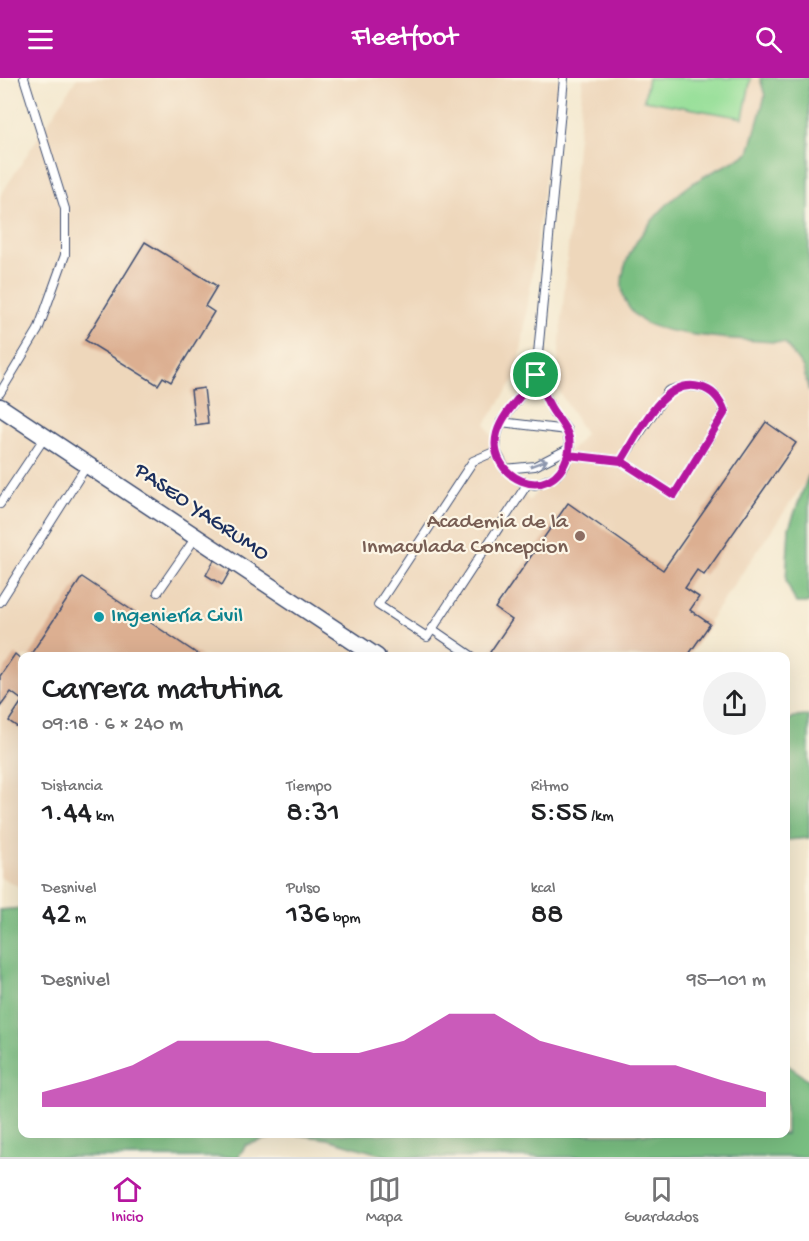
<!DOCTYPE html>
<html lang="es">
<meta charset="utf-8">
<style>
:root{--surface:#fff;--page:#f2f2f2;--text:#202124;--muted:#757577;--line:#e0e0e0;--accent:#b5179e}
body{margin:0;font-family:"Gochi Hand",sans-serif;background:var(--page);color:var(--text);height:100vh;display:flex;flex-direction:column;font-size:22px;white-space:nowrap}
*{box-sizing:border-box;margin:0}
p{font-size:20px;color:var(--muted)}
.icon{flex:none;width:33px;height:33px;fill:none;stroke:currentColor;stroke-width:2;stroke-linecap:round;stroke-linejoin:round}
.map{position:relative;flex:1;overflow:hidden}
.side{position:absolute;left:18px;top:574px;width:772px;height:486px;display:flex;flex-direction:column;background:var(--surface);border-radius:12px;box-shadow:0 6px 24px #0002}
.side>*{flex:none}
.pin{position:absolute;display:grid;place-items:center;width:51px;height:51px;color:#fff;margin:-26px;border:3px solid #fff;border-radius:50%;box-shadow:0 2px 6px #0007}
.round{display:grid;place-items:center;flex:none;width:63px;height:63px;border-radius:32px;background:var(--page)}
.summary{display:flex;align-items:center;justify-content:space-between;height:102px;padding:0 24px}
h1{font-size:33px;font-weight:600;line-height:45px}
.metrics{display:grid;grid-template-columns:repeat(3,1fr);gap:9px;height:102px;padding:6px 24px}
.metrics div{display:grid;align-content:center}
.metrics b{font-size:30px;font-weight:600}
.metrics small{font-size:16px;font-weight:400}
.metrics p{font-size:16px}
.chart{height:168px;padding:12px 24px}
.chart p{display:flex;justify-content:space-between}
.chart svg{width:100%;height:108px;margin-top:6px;fill:var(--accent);opacity:.7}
header{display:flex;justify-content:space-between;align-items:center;height:78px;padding:0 24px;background:var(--accent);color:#fff;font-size:27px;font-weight:600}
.tab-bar{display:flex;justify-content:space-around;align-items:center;height:84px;border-top:2px solid var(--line);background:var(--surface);font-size:16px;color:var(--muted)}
.tab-bar a{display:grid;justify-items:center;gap:3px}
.tab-bar .on{color:var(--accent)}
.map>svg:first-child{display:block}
</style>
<header><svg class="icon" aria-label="menu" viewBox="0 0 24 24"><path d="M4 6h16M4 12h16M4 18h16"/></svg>Fleetfoot<svg class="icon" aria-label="search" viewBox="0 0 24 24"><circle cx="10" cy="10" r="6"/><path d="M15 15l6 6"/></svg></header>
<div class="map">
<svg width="809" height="1079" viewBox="0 0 809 1079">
<rect width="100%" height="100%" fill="#fcf5e5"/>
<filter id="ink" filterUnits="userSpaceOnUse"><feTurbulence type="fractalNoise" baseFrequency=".0167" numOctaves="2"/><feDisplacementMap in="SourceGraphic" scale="12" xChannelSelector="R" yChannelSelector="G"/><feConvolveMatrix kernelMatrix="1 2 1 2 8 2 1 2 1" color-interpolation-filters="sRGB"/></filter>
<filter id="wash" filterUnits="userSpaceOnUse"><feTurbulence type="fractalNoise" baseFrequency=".008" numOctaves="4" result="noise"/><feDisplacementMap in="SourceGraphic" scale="24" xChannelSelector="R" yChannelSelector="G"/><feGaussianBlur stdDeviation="1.35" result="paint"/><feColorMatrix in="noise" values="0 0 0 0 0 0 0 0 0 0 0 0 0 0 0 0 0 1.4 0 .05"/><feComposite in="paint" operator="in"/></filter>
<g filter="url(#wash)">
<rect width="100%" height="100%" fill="#f4e9d0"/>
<!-- built -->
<path fill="#eed7bb" d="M77,0h482l-41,296 -33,50 44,77 56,-67 -29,-48 27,-308h226v398l-125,181h-662v231l-22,-11v-681z"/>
<!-- green -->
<path fill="#97df99" stroke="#59877c" stroke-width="1.5" d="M648,0h103l-8,40 -99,-18z"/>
<!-- forest -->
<g fill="#79be81" stroke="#4a7670" stroke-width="1.5">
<path d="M760,0h49v314l-6,-24 -18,-25c-31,-3 -122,-6 -144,-23 -51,-38 13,-109 48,-134 18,-13 41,-22 60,-33l16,-57z"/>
<path d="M809,396v129h-13l-10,-22 3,-53z"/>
<path d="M809,638v122l-22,2 -1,-118 8,-5z"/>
<path d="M22,830v226h262l-38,11 -8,12h-238v-247z"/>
<path d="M786,986l23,16v77h-419l-62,-18 -35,-5h493z"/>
</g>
<g id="blocks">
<!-- building -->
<g fill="#dcaf91">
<path d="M145,164l72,44 -12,20 9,6 -43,70 -8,-5 -5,8 -73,-45z"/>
<path d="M204,310l4,35 -13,2 -4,-35z"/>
<path d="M766,344l30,21 -92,132 -7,-5 -12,18 14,9 -9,13 20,14 -23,33h-191l-6,-5 22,-32 -17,-12 73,-105 95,67z"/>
<path d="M214,482l17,9 -9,16 -16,-10z"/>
<path d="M82,499l120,80h-173z"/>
<path d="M15,576l7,6v40l-11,-8 -11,15v-31z"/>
<path d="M22,623v29l-13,-9z"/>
</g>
</g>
</g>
<g filter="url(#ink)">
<use href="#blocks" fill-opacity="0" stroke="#3c4b6f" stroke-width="1.5"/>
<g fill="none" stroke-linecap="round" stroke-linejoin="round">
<defs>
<g id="service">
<path d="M536,297l17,37 14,18 3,18 -5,17 -9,11 -21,9 -14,-4 -16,-12 -9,-18 1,-16 4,-13 35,-47 28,-297"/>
<path d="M0,315l38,-63 27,-75v-46l-41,-131"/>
<path d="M501,344l66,8"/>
<path d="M496,373l-23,10 -95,144 49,32 101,-154"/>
<path d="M568,377l53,6 53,34 51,-83c-11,-28 -31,-30 -57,-21l-47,70"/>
<path d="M505,391l30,-3 35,-18"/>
<path d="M0,426l45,-67"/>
<path d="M158,514l38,-55"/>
<path d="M0,524l87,-137"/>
<path d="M432,551l41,28"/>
</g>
<path id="minor" d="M0,329l377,250"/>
</defs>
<!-- service casing -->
<use href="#service" stroke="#3c4b6f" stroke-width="10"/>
<!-- minor casing -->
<use href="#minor" stroke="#3c4b6f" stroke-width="19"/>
<!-- service -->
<use href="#service" stroke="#fff" stroke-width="8"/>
<!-- minor -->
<use href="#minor" stroke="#fff" stroke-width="16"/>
</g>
<!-- one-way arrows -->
<defs><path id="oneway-shaft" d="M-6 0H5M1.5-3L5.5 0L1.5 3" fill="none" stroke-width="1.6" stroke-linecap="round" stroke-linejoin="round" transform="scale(1.5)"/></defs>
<use stroke="#8d97ae" href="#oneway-shaft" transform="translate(539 385) rotate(-21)"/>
</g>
<g fill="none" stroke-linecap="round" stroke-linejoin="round" filter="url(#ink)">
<defs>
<path id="route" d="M536,297c-11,18 -33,37 -39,58 -12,44 54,76 71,22l53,6 53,34 51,-83c-4,-11 -12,-22 -25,-25 -37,-11 -62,48 -79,74l-53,-6c6,-20 -5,-29 -15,-44 -7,-10 -11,-24 -17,-36"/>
</defs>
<!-- route casing -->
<use href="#route" stroke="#fff" stroke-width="12"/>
<!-- route -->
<use href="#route" stroke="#b5179e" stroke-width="8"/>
</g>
<!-- markers -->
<circle fill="#8d6e63" stroke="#fcf5e5" stroke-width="2" cx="580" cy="458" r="6"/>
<circle fill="#0f9aa8" stroke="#fcf5e5" stroke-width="2" cx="99" cy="539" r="6"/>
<g text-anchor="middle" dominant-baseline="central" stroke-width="4.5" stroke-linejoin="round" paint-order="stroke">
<!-- street labels -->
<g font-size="22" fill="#1b2f5e" stroke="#fcf5e5">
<text transform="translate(201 435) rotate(34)">PASEO YAGRUMO</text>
</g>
<!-- education labels -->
<g font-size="22" fill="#785e54" stroke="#fcf5e5" text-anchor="end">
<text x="568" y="445">Academia de la<tspan x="568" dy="25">Inmaculada Concepcion</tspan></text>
</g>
<!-- culture labels -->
<g font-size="22" fill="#0d838f" stroke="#fcf5e5" text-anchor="start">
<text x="111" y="539">Ingeniería Civil</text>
</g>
</g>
</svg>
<div class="pin" style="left:536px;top:297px;background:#1e9e55"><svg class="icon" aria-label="arrive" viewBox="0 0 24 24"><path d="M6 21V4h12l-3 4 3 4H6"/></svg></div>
<section class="side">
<div class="summary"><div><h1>Carrera matutina</h1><p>09:18 · 6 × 240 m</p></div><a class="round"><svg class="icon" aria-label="share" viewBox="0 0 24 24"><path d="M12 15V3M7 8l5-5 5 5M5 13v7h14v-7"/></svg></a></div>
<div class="metrics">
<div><p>Distancia</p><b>1.44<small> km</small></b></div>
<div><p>Tiempo</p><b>8:31</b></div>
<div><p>Ritmo</p><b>5:55<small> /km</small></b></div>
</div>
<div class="metrics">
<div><p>Desnivel</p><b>42<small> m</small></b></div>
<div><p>Pulso</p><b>136<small> bpm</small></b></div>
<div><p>kcal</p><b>88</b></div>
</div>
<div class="chart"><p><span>Desnivel</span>95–101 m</p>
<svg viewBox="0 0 160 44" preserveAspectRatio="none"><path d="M0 44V38L10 33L20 27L30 17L40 17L50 17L60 22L70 22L80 17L90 6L100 6L110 17L120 22L130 27L140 27L150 33L160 38V44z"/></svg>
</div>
</section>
</div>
<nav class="tab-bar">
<a class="on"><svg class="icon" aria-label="home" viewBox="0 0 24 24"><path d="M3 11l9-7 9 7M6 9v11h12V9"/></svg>Inicio</a>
<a><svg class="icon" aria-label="map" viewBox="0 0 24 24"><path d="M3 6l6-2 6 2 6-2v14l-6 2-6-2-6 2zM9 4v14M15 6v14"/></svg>Mapa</a>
<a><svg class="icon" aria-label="saved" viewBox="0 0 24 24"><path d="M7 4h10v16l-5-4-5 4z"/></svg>Guardados</a>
</nav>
